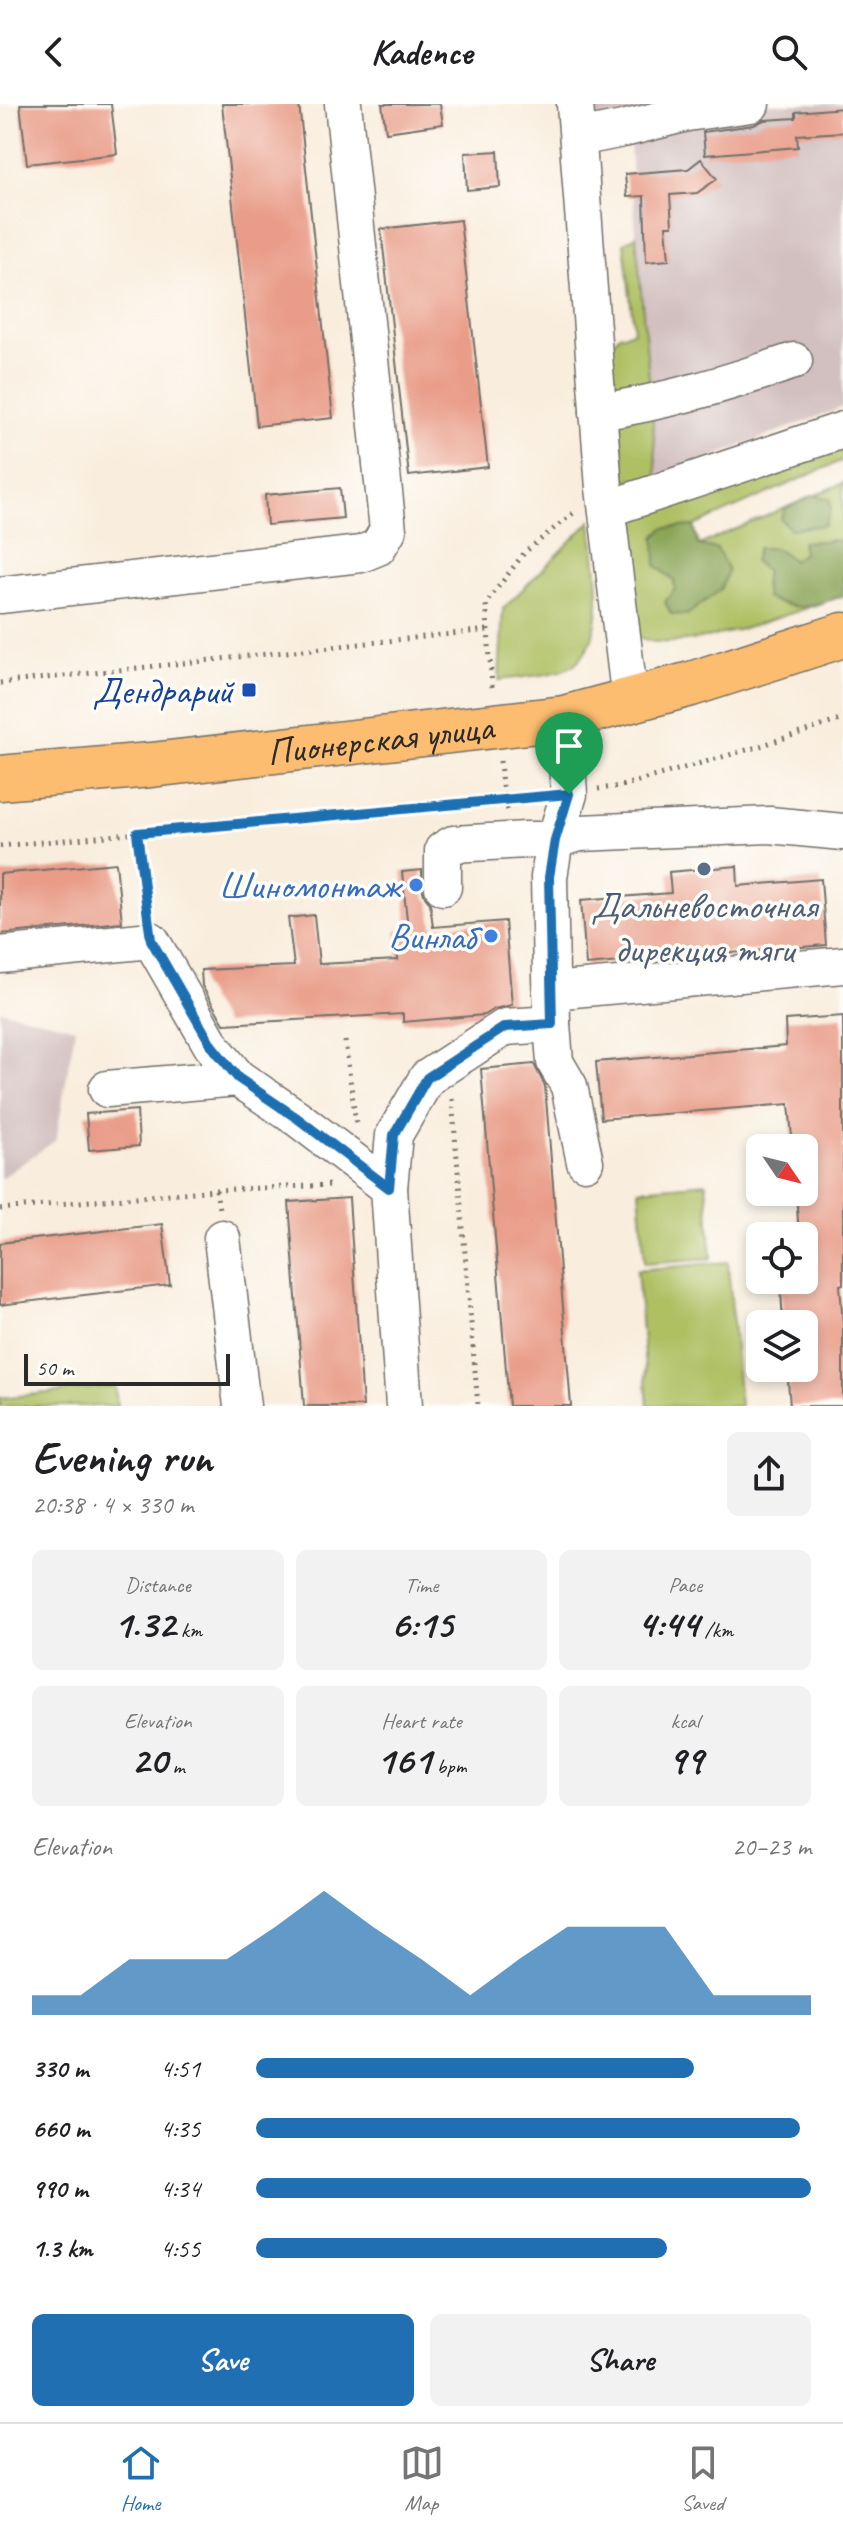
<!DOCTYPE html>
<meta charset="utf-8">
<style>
:root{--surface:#fff;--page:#f2f2f2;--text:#202124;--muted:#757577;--line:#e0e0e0;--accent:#1f6fb2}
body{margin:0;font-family:Caveat,sans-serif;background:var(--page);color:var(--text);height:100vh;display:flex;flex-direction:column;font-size:30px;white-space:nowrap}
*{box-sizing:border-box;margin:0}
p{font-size:26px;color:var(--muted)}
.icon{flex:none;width:44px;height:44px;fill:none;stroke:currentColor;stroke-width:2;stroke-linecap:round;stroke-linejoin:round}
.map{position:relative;height:1302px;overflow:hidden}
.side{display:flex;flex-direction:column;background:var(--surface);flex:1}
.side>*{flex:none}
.needle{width:52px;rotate:125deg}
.controls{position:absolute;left:746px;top:1030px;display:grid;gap:16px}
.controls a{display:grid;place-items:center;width:72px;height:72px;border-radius:12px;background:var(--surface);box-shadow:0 4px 12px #0003;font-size:40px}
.scale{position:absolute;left:24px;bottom:20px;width:206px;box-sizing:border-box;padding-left:8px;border:4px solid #2b2b2b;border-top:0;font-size:22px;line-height:28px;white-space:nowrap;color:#2b2b2b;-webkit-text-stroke:6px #fdfcf7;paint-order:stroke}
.pin{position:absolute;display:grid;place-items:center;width:68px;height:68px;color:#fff;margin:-82px -34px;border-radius:50% 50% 50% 0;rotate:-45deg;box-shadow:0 0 8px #0007}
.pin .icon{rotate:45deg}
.round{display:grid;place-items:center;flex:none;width:84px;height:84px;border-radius:12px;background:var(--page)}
.head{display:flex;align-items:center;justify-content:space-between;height:136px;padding:0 32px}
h1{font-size:44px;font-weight:700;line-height:60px}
.figures{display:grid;grid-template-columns:repeat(3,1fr);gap:12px;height:136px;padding:8px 32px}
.figures div{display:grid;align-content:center;border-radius:12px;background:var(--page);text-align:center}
.figures b{font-size:40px;font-weight:700}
.figures small{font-size:22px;font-weight:400}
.figures p{font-size:22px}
.chart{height:224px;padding:16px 32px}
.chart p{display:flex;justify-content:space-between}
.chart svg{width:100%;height:144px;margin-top:8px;fill:var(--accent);opacity:.7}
.primary-button{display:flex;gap:16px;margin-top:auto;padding:16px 32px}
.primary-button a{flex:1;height:92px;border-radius:12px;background:var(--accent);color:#fff;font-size:32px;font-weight:700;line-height:92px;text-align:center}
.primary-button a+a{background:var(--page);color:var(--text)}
ul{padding:0 32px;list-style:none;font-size:26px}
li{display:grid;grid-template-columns:128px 96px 1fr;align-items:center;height:60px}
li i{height:20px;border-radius:10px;background:var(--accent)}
header{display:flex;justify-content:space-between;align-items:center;height:104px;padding:0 32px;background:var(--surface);font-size:36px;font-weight:700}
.tabs{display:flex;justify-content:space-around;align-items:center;height:112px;border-top:2px solid var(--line);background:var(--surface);font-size:22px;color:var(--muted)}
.tabs a{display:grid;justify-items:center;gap:4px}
.tabs .selected{color:var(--accent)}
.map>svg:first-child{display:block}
</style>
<header><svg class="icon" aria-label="back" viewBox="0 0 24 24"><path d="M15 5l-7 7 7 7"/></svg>Kadence<svg class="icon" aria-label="search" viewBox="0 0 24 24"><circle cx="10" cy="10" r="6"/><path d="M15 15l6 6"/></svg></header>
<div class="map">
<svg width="843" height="1302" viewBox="0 0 843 1302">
<rect width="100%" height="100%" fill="#fdfcf7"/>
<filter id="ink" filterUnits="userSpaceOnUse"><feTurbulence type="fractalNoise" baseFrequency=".0125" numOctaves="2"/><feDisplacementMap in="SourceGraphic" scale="16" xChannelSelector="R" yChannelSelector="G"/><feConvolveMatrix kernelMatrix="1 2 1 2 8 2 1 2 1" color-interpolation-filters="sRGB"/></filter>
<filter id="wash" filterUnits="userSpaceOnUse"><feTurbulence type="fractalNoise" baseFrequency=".006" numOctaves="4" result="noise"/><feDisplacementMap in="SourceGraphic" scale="32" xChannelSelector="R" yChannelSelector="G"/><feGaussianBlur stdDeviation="1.8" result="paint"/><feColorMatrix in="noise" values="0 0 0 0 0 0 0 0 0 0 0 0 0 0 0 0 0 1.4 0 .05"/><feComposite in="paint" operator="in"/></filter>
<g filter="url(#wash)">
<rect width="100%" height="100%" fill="#f9eddd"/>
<!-- industrial -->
<g fill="#d2bfbf">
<path d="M574,0h269v303l-186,71 -21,-242 -7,-110 -53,4z"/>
<path d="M0,906l75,18 -19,112 -56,39z"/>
</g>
<!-- green -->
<g fill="#afc063" stroke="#6d7647" stroke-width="2">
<path d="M636,132l14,153 -35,2 -6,-42 10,-14 15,-4 -10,-88z"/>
<path d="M652,308l5,66 -32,2 -6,-60z"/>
<path d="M843,333v23l-149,66 5,19 144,-62v113c-53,16 -132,50 -187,46 -6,0 -13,-3 -18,-5l-13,-123z"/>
<path d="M591,417c4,42 21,114 -18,144 -14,11 -55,12 -74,15l4,-71z"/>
<path d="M706,1079l6,75 -67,5 -6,-74z"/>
<path d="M728,1158l12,144h-92l-11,-136z"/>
<path d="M115,1282l2,20h-117v-8z"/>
</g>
<!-- forest -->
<g fill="#8ba659" stroke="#5b6842" stroke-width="2">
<path d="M814,391l16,4 1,10 -6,16 -35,4 -9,-10 5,-11z"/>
<path d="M694,422l4,19 19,4 11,21 -7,19 -34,26 -16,-1 -6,-12 10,-13 -1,-8 -18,-16 -1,-28 9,-9z"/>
<path d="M843,436v56c-34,10 -42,17 -77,2l-2,-13 2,-15 -12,-8 4,-14c16,-1 23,1 35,13l10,-8 -1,-11z"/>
</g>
<g id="blocks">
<!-- building -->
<g fill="#e99c88">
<path d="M20,0h91l6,50 -90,10z"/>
<path d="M222,0h77l34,314 -76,8z"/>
<path d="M382,0h58l3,20 -57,8z"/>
<path d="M843,4v24l-46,3 1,12 -93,8 -2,-23 51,-7 10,-5 32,-2v-6z"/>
<path d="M498,47l2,36 -33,3 -2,-37z"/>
<path d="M701,55l16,20 -20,14 -27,2 2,31h-6l3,34 -23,2 -2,-66 -17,1 -2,-23 63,-5z"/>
<path d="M460,116l28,247 -79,9 -28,-247z"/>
<path d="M340,384l3,30 -76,7 -2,-30z"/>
<path d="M116,759l6,59 -122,12v-60z"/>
<path d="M737,762l1,20 83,-7 5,66 -240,20 -5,-65 90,-7 -2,-21z"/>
<path d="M422,766v18l3,9 5,6 3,24 72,-6 7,84 -18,4 -10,6 -81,7v-8l-179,10 -22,-38 -1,-16 93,-4 -6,-48 26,-3 5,49 79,-4 -2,-30 12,-1 -6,-57z"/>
<path d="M843,912v268l-3,1 3,40v81h-53l-3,-38h17v-44h-21l-2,-34 22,-2 1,-52h-5l-3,-44h8v-44h-11l-4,-44 -188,15 -5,-57 190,-16 -1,-26z"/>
<path d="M534,960l11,22 26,320h-62l-28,-337z"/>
<path d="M137,1006l2,36 -50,4 -3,-36z"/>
<path d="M349,1094l14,208h-59l-15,-204z"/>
<path d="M162,1120l8,61 -170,20v-62z"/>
</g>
</g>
</g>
<g filter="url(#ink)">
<use href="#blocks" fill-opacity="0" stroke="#736f69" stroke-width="2"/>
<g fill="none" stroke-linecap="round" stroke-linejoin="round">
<defs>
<g id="minor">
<path d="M575,0l29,384 26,213"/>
<path d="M578,34l45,-9 64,-16 64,-9"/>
<path d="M598,308c69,-10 130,-29 196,-51"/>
<path d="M607,405l236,-79"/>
<path d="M0,491l361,-41 17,-7 10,-17 -45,-426"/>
<path d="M443,783v-37l10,-6 73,-4h29l25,-7 189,-8 74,7"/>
<path d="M0,851l151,-15 61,106 26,32 -131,11"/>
<path d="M551,887l292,-26"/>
<path d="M552,920l3,38 14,24 16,76"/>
<path d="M238,974l59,40 92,70"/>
<path d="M222,1134l20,168"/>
<path d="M404,1302l-15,-218 5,-53 33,-57 78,-51 47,-3 -3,-147 6,-37 14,-46 -5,-76"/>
</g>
<g id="major">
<path id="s1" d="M0,674l151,-13 413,-47 127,-34 152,-49"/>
</g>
</defs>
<!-- minor casing -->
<use href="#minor" stroke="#736f69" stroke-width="39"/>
<!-- major casing -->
<use href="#major" stroke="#736f69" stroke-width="47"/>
<!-- path -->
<g stroke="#736f69" stroke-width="5" stroke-dasharray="2 6" stroke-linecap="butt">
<path d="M0,579l488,-53"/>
<path d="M492,583l-6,-84 39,-51 52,-42"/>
<path d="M500,657l3,37 5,12"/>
<path d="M598,685l23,-3 136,-39 86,-28"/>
<path d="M137,729l10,79"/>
<path d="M0,742l537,-50"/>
<path d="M345,937l11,82"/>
<path d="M452,995l26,307"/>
<path d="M216,1086l3,19"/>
<path d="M0,1105l216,-19 116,-5"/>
</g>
<!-- minor -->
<use href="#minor" stroke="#fff" stroke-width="36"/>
<!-- major -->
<use href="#major" stroke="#fcbd6f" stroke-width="44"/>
</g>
</g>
<g fill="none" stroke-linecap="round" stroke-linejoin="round" filter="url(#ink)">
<defs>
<path id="route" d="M569,690l-14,46 -6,37 3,147 -47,3 -78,51 -33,57 -5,53 -92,-70 -59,-40 -26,-32 -61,-106 -14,-107z"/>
</defs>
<!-- route casing -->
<use href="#route" stroke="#fff" stroke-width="16"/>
<!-- route -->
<use href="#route" stroke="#1f6fb2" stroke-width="10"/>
</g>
<!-- markers -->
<rect fill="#1a4fb4" stroke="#fdfcf7" stroke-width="3" x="241" y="578" width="16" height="16" rx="4"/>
<circle fill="#5c6f8a" stroke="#fdfcf7" stroke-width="3" cx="704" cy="765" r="8"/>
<g fill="#3f7fe0" stroke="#fdfcf7" stroke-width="3">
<circle cx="416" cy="781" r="8"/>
<circle cx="491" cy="832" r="8"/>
</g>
<g text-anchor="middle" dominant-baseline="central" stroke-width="7" stroke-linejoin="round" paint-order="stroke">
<!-- transit labels -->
<g font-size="38" fill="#164399" stroke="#fdfcf7" text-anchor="end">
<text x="233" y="586">Дендрарий</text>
</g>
<!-- street labels -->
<g font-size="38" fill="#2b2b2b" stroke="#fdfcf7">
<text stroke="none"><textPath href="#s1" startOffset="382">Пионерская улица</textPath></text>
</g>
<!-- shop labels -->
<g font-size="38" fill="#366cbe" stroke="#fdfcf7" text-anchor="end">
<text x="400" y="781">Шиномонтаж</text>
<text x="475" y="832">Винлаб</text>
</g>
<!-- service labels -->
<g font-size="38" fill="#4e5e75" stroke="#fdfcf7">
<text x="704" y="801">Дальневосточная<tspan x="704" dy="44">дирекция тяги</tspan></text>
</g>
</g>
</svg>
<div class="controls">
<a><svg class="needle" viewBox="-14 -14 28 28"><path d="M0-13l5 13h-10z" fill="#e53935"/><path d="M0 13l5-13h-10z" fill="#757577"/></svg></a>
<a><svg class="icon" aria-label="locate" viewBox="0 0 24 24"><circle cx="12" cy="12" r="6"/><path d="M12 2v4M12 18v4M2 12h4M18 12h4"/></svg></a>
<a><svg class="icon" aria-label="layers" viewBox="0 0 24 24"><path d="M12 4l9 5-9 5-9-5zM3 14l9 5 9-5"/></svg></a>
</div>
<div class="scale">50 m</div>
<div class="pin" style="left:569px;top:690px;background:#1e9e55"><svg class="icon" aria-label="arrive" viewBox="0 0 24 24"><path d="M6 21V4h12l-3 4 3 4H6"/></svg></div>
</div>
<section class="side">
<div class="head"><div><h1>Evening run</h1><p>20:38 · 4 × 330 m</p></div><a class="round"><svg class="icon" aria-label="share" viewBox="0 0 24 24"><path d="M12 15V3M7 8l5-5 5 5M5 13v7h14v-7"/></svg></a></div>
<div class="figures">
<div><p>Distance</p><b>1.32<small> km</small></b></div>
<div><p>Time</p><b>6:15</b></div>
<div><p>Pace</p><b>4:44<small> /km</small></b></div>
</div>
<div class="figures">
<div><p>Elevation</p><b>20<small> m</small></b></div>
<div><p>Heart rate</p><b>161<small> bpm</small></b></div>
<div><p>kcal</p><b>99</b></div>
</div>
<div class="chart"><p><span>Elevation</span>20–23 m</p>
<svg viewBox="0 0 160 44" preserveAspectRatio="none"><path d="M0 44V38L10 38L20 27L30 27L40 27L50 17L60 6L70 17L80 27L90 38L100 27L110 17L120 17L130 17L140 38L150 38L160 38V44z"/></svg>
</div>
<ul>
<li><b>330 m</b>4:51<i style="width:79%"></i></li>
<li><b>660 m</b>4:35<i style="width:98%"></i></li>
<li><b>990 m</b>4:34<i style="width:100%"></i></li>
<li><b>1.3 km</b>4:55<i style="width:74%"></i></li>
</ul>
<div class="primary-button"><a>Save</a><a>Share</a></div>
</section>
<nav class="tabs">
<a class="selected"><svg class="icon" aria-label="home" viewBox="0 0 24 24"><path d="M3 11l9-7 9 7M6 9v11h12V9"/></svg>Home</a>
<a><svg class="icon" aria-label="map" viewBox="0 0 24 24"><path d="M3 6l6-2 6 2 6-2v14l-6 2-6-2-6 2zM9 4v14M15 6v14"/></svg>Map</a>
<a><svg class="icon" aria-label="saved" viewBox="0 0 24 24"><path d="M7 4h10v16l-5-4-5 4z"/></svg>Saved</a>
</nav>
